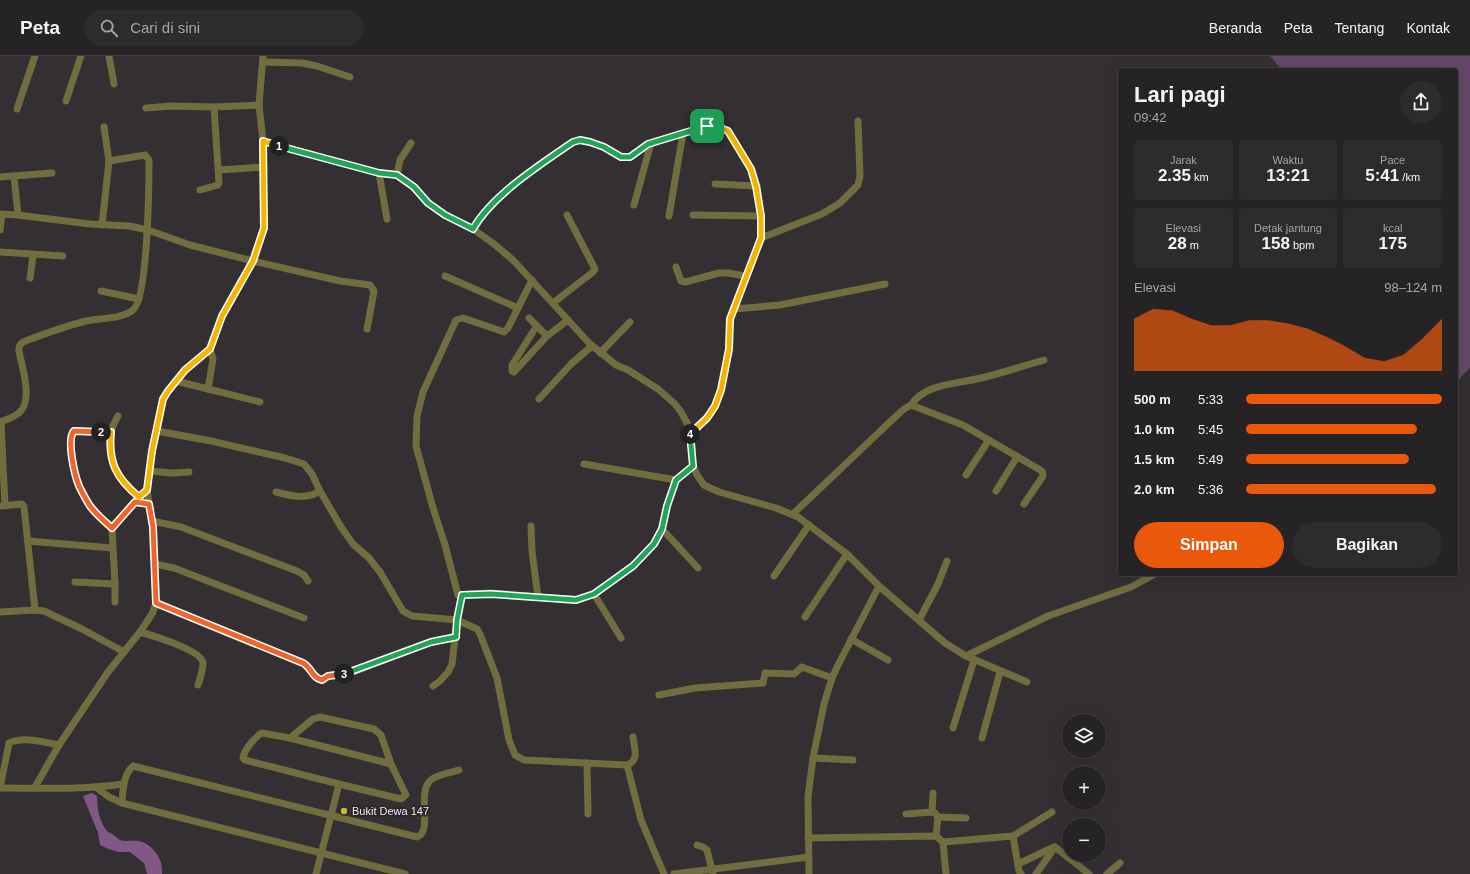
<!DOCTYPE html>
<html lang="id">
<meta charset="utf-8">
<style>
:root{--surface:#262326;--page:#2e2b2e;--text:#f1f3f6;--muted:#a4a4a7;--line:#424043;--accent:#ea580c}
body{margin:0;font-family:Helvetica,sans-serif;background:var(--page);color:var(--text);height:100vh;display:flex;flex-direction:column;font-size:15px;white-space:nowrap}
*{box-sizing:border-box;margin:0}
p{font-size:13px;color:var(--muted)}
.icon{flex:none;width:22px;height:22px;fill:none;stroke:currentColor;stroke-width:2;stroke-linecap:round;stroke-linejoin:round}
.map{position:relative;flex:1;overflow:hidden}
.details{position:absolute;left:1118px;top:12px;width:340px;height:508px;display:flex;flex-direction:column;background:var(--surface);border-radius:4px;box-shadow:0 4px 16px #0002,0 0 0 1px var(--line)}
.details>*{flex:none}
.fabs{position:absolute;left:1062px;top:658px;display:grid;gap:8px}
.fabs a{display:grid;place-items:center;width:44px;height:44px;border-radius:50%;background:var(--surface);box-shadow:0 4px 16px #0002,0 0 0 1px var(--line);font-size:20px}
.pin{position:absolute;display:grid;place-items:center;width:34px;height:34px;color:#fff;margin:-17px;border-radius:8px;box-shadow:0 2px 6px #0006}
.km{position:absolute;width:20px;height:20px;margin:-10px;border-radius:50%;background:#222;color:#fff;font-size:11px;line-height:20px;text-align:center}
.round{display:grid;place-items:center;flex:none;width:42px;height:42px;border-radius:21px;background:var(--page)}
.summary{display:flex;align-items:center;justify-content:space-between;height:68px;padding:0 16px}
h1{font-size:22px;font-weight:600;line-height:30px}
.figures{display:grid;grid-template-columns:repeat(3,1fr);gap:6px;height:68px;padding:4px 16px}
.figures div{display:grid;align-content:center;border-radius:4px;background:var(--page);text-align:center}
.figures b{font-size:17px;font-weight:600}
.figures small{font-size:11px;font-weight:400}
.figures p{font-size:11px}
.chart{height:112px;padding:8px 16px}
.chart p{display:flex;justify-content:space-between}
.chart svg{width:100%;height:72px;margin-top:4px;fill:var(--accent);opacity:.7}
.cta{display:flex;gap:8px;margin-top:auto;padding:8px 16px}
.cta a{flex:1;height:46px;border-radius:24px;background:var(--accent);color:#fff;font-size:16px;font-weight:600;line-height:46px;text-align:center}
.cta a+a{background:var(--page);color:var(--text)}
ul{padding:0 16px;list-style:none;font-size:13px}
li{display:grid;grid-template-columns:64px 48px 1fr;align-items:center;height:30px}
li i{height:10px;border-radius:5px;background:var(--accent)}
header{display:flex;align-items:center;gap:24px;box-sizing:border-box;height:56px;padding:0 20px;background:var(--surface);border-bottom:1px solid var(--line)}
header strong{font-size:19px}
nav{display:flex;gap:22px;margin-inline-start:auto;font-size:14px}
.search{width:280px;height:36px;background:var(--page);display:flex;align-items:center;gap:10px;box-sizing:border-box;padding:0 14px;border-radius:22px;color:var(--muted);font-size:15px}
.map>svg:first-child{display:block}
</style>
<header>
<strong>Peta</strong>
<div class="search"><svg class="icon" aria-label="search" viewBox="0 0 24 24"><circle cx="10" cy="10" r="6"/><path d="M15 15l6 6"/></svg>Cari di sini</div>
<nav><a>Beranda</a><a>Peta</a><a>Tentang</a><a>Kontak</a></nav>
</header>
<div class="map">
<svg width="1470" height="818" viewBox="0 0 1470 818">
<rect width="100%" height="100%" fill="#332f33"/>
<!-- green -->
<path fill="#634867" d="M1270,0h200v312l-13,13 -1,-311h-174z"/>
<!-- water -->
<path fill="#815786" d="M92,737l5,3c0,12 2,25 10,35 2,2 6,3 8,5 2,1 3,3 5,4 6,2 13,0 19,1 14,3 25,19 23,33h-15l-3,-11 -14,-11h-11l-11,-3 -8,-4 -2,-12 -15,-37z"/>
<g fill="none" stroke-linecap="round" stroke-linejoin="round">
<!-- minor -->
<g stroke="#716d3e" stroke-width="7">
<path d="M109,0l5,28"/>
<path d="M263,0l-4,49 4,36 1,87 -11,33 -31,55 -12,33 -25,22 -17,20 -5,8 -6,32 54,10 74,17 19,6 8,10 8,17 21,36 12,17 16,14 11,14 23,39 9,5 45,4 20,9 3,5 17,44 12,62 6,15 9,5 103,5c13,-5 7,-17 6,-28"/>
<path d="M263,6l39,1 15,3 33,11"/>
<path d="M66,45l15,-45"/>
<path d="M146,52l25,-2 43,1 45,-2"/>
<path d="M17,53l18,-53"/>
<path d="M263,85l116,32 18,2 16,12 15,16 17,12 28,14 21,15 20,17 75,82 27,22 12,5 30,19 17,15 6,8 6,11 5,22 1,21 4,9 7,10 15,7 57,16 22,9 49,37 32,32 66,57 21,13 61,26"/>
<path d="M219,114l45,-3"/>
<path d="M379,117l8,46"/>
<path d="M397,119l3,-15 11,-17"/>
<path d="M14,120l4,39"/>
<path d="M0,121l52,-4"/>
<path d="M715,128l42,2"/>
<path d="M200,134l18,-5 1,-2 -5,-76"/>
<path d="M634,149l17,-62"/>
<path d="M0,158l18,1 72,9 39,2 19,4 42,15 63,16 87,20 30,4 4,6 -7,38"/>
<path d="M693,159l68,1"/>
<path d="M669,160l14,-83"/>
<path d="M102,169l7,-64 -5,-34"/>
<path d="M473,173c19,-34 68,-65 100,-87l7,-2 10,2 14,5 17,10h9l21,-14 61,-18 16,6 23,38 6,17 4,30v22l-31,81 -1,30 -8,41 -6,16 -8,12 -17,17"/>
<path d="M0,174l2,-15"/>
<path d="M761,182l61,-24 18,-11 18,-18 2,-9 -2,-55"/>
<path d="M0,196l63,4"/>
<path d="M676,211l5,14 4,1 34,-9h9l17,3"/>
<path d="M445,220l73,32"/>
<path d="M30,222l3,-23"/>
<path d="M532,224l-24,48 -4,4 -41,-14 -7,2 -33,72 -6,24 -1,30 17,62 12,37 13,50 33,-2 85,7 18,-6 39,-28 21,-22 8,-15 5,-24 9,-25 17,-14"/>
<path d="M101,235l38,8"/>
<path d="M553,247l40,-31 2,-3 -28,-54"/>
<path d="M734,253l46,-4 105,-21"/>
<path d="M529,262l18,18"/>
<path d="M536,271l-24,38v6l2,1 33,-36 21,-16"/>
<path d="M210,293l3,10 -5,30 52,13"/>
<path d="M600,297l30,-31"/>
<path d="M176,325l32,8"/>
<path d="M539,343l32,-35 21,-18"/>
<path d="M911,349c14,-22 47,-21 70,-27 21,-5 42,-12 63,-18"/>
<path d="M118,360c-3,5 -6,11 -7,17 -5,27 8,48 28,64"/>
<path d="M0,366c6,-2 15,-5 20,-10 13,-13 2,-45 -1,-61 0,-4 0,-6 3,-8 4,-3 10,-4 14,-6 17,-6 33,-12 50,-16 13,-3 36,-2 47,-11 15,-11 16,-127 16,-150l-4,-5 -36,6"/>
<path d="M1,366l4,84"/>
<path d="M111,376l-37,-1c-8,9 1,44 5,55 3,6 7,14 11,20 6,8 14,15 22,22"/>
<path d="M584,408l92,16"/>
<path d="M149,415l23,2 17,-1"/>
<path d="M966,419l23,-35"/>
<path d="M996,435l21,-34"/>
<path d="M276,436c15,4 30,8 44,-1"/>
<path d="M0,450l22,-2 2,3 11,103"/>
<path d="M793,458l100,-95 11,-10 7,-4 52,20 79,46 1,5 -19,28"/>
<path d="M152,465l29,6 116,44 7,4 4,6"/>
<path d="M531,470l1,25 6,46"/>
<path d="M662,473l36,39"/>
<path d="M28,485l84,7"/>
<path d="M155,508l19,4 130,50"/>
<path d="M774,520l35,-51"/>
<path d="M75,526l40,2 -3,-56 27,-31 8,-7"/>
<path d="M594,538l27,44"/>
<path d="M115,546v-18"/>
<path d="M156,547l147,60c9,5 9,15 19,17l6,-4 20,-2 83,-32 25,-5"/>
<path d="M0,556l35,-2 9,1 38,18 42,23"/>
<path d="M805,561l42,-63"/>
<path d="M919,564l19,-36 9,-23"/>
<path d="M140,576c11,3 62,18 63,31 0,7 -3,16 -5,22"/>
<path d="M851,583l37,21"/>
<path d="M966,600l82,-40 83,-29 24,-13"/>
<path d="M433,630l7,-5 8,-9 4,-8 5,-44 5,-25"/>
<path d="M659,639l36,-7 68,-5 2,-10 29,1 8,-7 30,11"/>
<path d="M953,672l21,-68"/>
<path d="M290,682l23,-19 7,-2 54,12 7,6 10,29 15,31 -5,4 -62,-15"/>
<path d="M982,682l18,-66"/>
<path d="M813,702l40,2"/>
<path d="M587,707l1,51"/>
<path d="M627,709l14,55 23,54"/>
<path d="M35,731l24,-42 49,-73 32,-40 12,-18 4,-11 -3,-76 -6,-37 5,-39 5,-20"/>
<path d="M0,732c42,0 81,2 123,-4"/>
<path d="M0,732l9,-45c14,-7 35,-1 50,2"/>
<path d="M97,732l12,9 13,6"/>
<path d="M932,756l1,-19"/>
<path d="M906,758l26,-2 3,1 3,4"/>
<path d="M936,780l2,-19 28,1"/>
<path d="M1013,780l39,-24"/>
<path d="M808,782l128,-2 7,6 3,32"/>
<path d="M943,786l70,-6 6,35 2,3"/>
<path d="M697,789l6,2 4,3 6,24"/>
<path d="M1018,808l36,-17"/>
<path d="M316,818l23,-90 -94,-24 -2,-2c1,-8 12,-21 19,-25l28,5 101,26"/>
<path d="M405,818l-283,-71c1,-13 1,-28 11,-37l284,71c17,-6 -2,-46 15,-58 7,-5 18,-6 27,-9"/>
<path d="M674,818l135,-17"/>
<path d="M809,818l-1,-77 5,-39 11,-54 8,-26 6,-13 41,-79"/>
<path d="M1036,818l19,-27 34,27"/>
<path d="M1107,818l13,-11"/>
</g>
</g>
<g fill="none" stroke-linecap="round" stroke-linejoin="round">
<defs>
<path id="split-1" d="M279,90l100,27 18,2 17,12 14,16 17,12 28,14c19,-34 68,-65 100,-87l7,-2 10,2 14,5 17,10h9l18,-13 59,-18"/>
<path id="split-2" d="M101,376h10c-3,30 5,46 28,65l8,-7 5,-39 11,-52 5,-8 17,-21 25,-21 12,-33 31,-55 11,-33 -1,-87 16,5"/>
<path id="split-3" d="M101,376l-27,-1c-8,9 1,45 5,55 3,6 7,14 11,20 6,8 14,15 22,22l23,-26 14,2 4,23 3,76 147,60c9,5 9,15 19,17l6,-4 16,-2"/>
<path id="split-4" d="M344,618l87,-32 25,-5 1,-17 5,-25 29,-1 85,6 18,-6 39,-28 21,-22 8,-15 5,-23 9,-26 17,-14 -3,-32"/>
<path id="split-5" d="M690,378l17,-16 8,-12 6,-16 8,-41 1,-30 31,-81v-22l-5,-30 -5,-17 -23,-38 -10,-4 -11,-1"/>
</defs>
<!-- split-1 casing -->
<use href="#split-1" stroke="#fff" stroke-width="8"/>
<!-- split-2 casing -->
<use href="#split-2" stroke="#fff" stroke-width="8"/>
<!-- split-3 casing -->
<use href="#split-3" stroke="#fff" stroke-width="8"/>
<!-- split-4 casing -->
<use href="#split-4" stroke="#fff" stroke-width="8"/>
<!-- split-5 casing -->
<use href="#split-5" stroke="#fff" stroke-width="8"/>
<!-- split-1 -->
<use href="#split-1" stroke="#22a559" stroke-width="5"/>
<!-- split-2 -->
<use href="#split-2" stroke="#f5b400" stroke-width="5"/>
<!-- split-3 -->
<use href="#split-3" stroke="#f0652b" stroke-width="5"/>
<!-- split-4 -->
<use href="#split-4" stroke="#22a559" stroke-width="5"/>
<!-- split-5 -->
<use href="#split-5" stroke="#f5b400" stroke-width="5"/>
</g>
<!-- markers -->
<circle fill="#c7bb3c" stroke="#292529" stroke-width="1.5" cx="344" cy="755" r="4"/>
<g text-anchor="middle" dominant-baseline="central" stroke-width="3.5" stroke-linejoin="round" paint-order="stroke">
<!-- poi labels -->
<g font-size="11" fill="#eeecef" stroke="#292529" text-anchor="start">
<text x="352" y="755">Bukit Dewa 147</text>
</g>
</g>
</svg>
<div class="fabs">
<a><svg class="icon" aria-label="layers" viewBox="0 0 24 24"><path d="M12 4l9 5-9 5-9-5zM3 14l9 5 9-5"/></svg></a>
<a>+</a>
<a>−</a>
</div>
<div class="pin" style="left:707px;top:70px;background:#1e9e55"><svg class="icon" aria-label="arrive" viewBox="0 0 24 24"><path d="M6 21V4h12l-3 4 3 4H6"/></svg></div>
<b class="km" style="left:279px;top:90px">1</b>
<b class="km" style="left:101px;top:376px">2</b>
<b class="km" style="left:344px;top:618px">3</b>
<b class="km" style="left:690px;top:378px">4</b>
<section class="details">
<div class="summary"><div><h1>Lari pagi</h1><p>09:42</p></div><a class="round"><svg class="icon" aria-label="share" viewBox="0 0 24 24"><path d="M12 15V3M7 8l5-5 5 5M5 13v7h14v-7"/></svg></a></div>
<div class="figures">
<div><p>Jarak</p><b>2.35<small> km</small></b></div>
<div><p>Waktu</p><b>13:21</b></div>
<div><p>Pace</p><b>5:41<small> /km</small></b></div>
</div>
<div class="figures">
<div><p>Elevasi</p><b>28<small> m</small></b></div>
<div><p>Detak jantung</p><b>158<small> bpm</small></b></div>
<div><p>kcal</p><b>175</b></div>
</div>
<div class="chart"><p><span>Elevasi</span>98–124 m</p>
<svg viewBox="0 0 160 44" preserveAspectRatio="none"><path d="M0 44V12L10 6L20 7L30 12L40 16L50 16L60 13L70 13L80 15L90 18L100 23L110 29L120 36L130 38L140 34L150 24L160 12V44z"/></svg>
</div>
<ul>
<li><b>500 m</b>5:33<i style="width:100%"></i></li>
<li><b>1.0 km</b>5:45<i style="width:87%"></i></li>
<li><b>1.5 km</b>5:49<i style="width:83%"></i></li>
<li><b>2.0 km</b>5:36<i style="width:97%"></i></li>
</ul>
<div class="cta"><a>Simpan</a><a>Bagikan</a></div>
</section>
</div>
